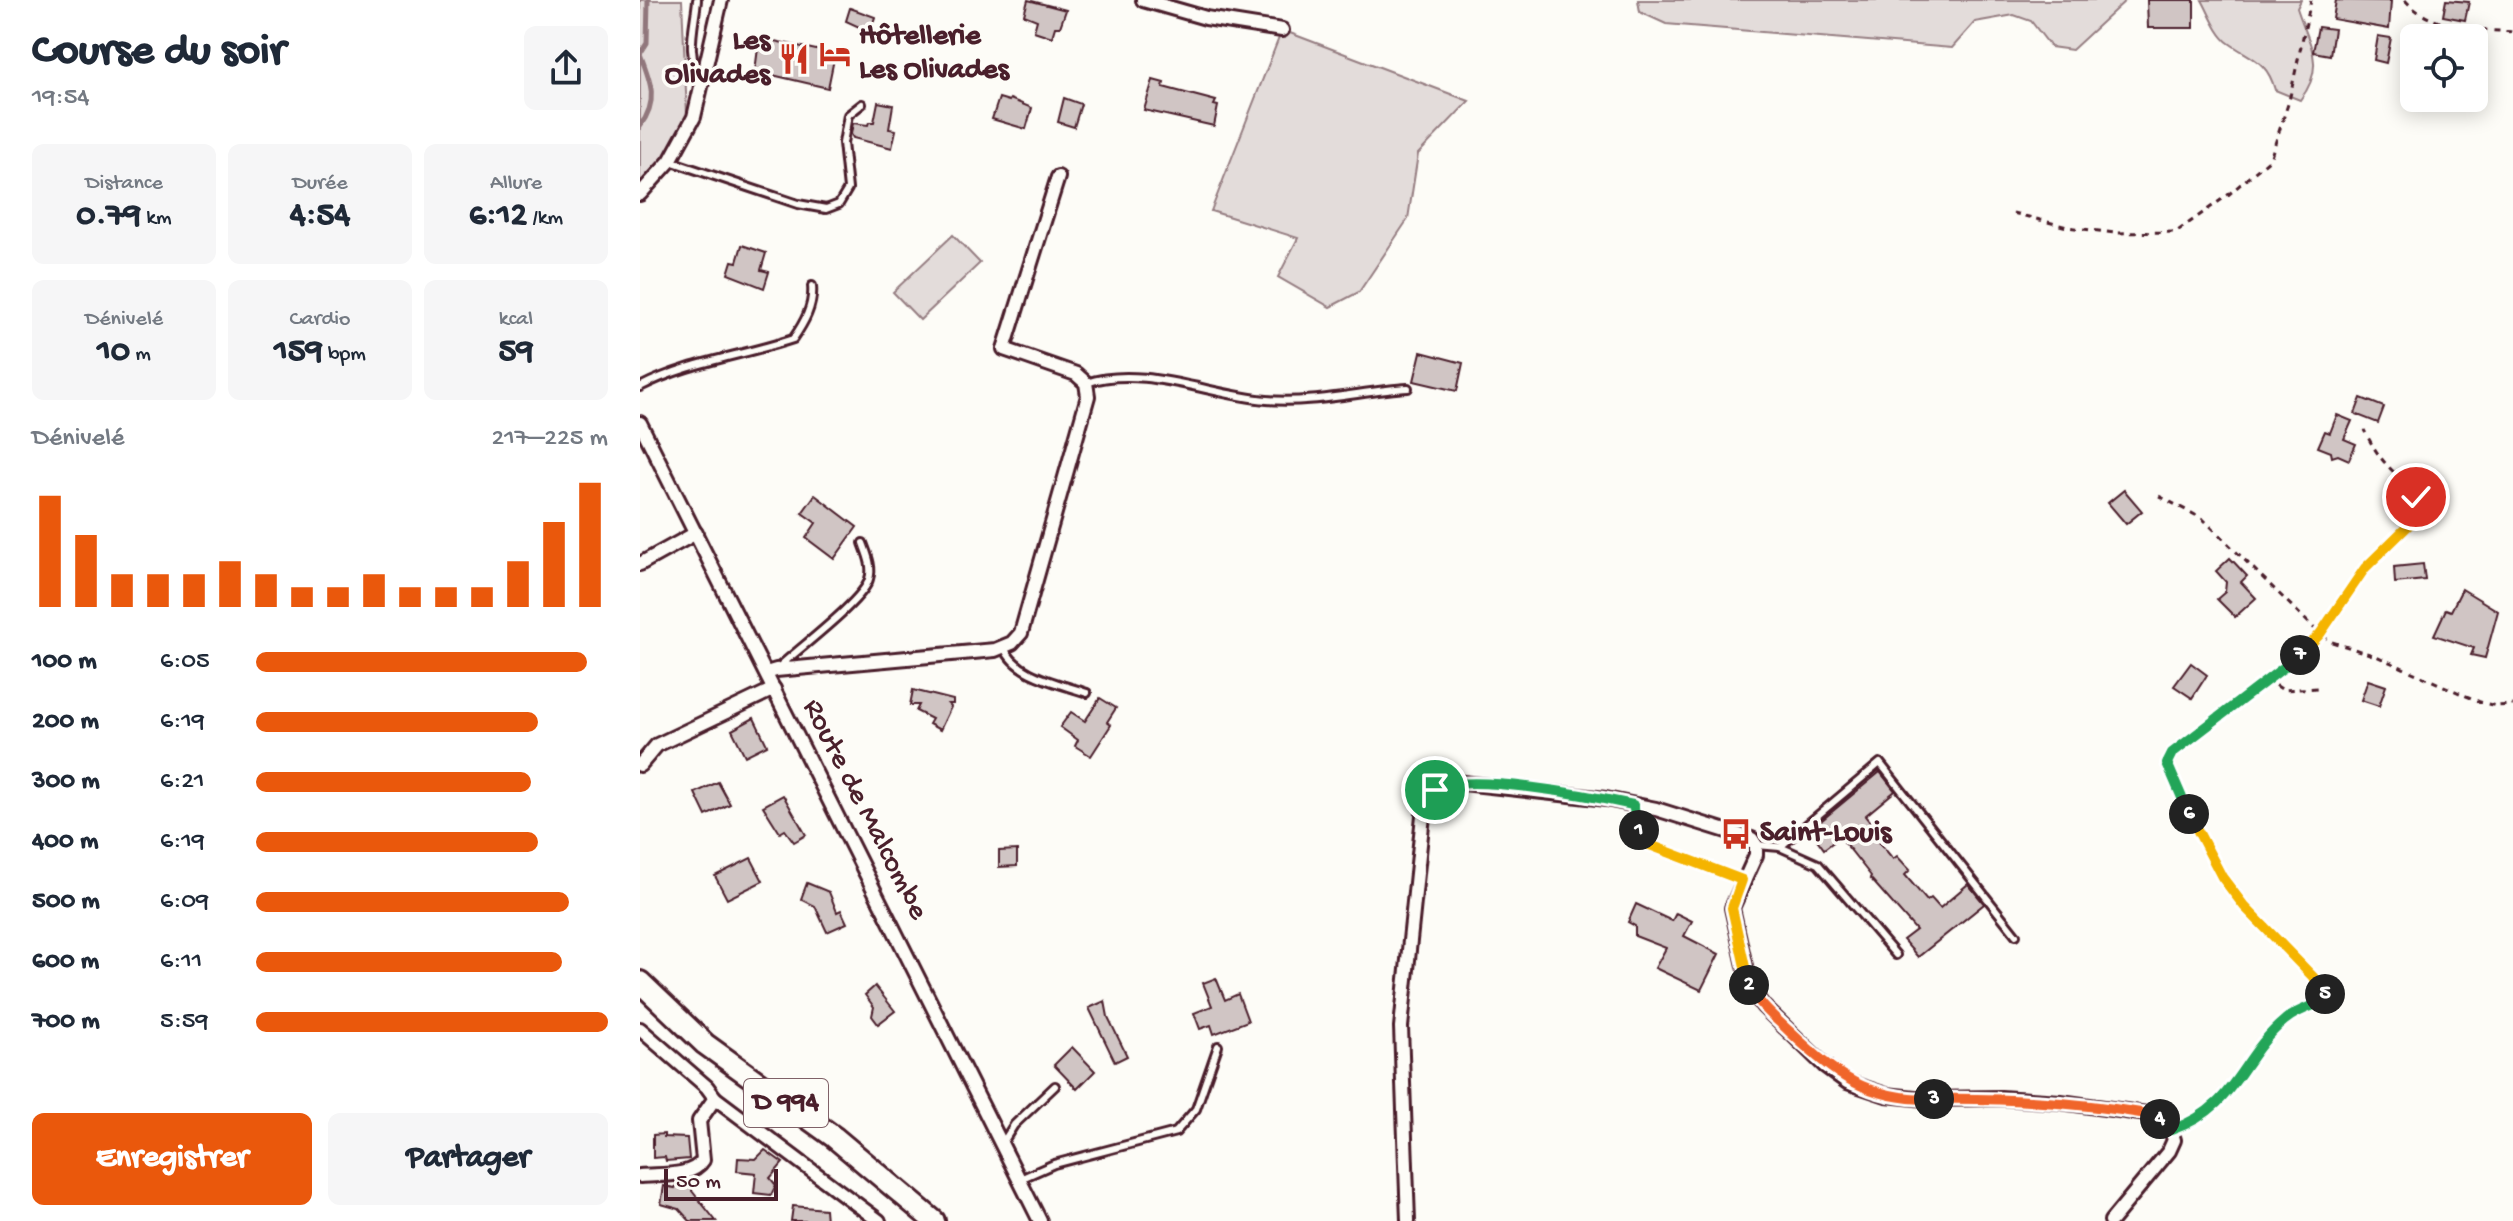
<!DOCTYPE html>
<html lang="fr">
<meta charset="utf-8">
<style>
:root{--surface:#fff;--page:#f6f6f7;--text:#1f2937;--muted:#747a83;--accent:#ea580c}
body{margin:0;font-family:"Gochi Hand",sans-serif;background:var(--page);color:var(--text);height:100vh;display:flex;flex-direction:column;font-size:30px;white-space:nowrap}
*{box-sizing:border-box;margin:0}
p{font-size:26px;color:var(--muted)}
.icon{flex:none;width:44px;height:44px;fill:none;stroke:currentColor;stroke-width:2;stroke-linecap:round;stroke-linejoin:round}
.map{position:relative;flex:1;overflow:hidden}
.drawer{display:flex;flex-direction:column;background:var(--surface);width:640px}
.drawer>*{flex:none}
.fabs{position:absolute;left:1760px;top:24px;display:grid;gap:16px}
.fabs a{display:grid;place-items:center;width:88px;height:88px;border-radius:12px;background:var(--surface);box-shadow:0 4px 20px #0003;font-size:40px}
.scale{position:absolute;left:24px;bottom:20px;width:114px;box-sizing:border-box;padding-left:8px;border:4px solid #4a1f2b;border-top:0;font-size:22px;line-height:28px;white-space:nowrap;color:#4a1f2b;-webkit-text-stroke:6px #fdfcf7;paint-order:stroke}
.pin{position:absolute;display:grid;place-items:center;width:68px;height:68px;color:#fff;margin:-34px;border:4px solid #fff;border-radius:50%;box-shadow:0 2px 8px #0007}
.km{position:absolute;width:40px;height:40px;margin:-20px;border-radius:50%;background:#222;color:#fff;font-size:22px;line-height:40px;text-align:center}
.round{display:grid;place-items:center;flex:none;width:84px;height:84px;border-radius:12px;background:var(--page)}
.summary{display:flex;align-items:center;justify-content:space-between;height:136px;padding:0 32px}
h1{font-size:44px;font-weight:700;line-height:60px}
.figures{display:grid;grid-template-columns:repeat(3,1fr);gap:12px;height:136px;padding:8px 32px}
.figures div{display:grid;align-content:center;border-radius:12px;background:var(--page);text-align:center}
.figures b{font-size:34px;font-weight:700}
.figures small{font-size:22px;font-weight:400}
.figures p{font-size:22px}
.chart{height:224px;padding:16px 32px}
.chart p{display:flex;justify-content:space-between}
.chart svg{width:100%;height:144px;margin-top:8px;stroke:var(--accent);stroke-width:6}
.action{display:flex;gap:16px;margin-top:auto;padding:16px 32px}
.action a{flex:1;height:92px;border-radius:12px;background:var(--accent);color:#fff;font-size:32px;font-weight:700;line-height:92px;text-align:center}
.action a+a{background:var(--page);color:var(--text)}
ul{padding:0 32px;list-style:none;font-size:26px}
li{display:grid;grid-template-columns:128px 96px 1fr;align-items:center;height:60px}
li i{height:20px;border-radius:10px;background:var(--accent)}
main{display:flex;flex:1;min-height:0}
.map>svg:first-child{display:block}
</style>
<main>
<section class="drawer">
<div class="summary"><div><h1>Course du soir</h1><p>19:54</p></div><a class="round"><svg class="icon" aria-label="share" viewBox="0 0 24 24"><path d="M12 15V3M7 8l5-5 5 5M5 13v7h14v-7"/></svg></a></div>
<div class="figures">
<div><p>Distance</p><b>0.79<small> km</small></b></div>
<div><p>Durée</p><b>4:54</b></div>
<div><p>Allure</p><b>6:12<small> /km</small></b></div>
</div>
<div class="figures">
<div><p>Dénivelé</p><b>10<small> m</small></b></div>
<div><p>Cardio</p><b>159<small> bpm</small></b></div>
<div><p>kcal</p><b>59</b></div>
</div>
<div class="chart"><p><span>Dénivelé</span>217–225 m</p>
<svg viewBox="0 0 160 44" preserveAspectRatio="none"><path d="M5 44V10M15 44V22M25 44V34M35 44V34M45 44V34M55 44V30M65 44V34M75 44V38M85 44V38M95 44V34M105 44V38M115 44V38M125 44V38M135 44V30M145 44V18M155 44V6"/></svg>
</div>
<ul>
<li><b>100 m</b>6:05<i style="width:94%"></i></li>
<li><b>200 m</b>6:19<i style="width:80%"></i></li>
<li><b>300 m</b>6:21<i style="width:78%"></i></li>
<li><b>400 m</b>6:19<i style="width:80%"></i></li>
<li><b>500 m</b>6:09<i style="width:89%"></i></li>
<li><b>600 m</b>6:11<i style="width:87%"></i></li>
<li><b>700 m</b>5:59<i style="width:100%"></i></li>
</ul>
<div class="action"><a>Enregistrer</a><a>Partager</a></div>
</section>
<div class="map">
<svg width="1873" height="1221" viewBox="0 0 1873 1221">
<rect width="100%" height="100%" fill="#fdfcf7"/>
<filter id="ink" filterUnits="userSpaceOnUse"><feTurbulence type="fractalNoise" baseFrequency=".0125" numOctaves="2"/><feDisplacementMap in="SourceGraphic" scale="16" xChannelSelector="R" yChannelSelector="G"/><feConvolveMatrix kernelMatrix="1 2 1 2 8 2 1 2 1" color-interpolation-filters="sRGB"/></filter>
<g filter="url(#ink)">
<!-- green -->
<g fill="#e3dcda" stroke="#967e82" stroke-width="2">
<path d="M0,0h42l6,138 -48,53z"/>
<path d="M998,0h488l-54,50 -21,-3 -20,-26 -17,-6 -39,7 -23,26 -286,-24 -26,-12z"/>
<path d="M1562,0h99l-4,8c12,37 30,57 3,92l-25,-10c-8,-30 -24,-31 -46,-47 -12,-8 -20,-31 -27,-43z"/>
<path d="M642,30l187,71 -51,53 -10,65 -49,73 -29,15 -52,-30 20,-39 -87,-27z"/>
<path d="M313,235l27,28 -60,57 -27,-28z"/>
</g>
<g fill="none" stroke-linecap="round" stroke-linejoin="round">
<!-- stream -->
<path stroke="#91777b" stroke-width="5" d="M0,126c19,-25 11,-44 0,-72l7,-11 1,-43"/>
</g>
<!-- building -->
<g fill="#d0c5c4" stroke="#4a1f2b" stroke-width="2">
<path d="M388,0l38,10 -6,17h-5l-3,10 -18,-6 3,-11 -13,-5z"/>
<path d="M1507,0h47v28h-46z"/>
<path d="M1696,0l55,1 -2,28 -56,-10z"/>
<path d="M1806,0l23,2 -4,18 -22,-4z"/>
<path d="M210,8l25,9 -5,15 -24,-11z"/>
<path d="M1678,27l16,2 -4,26 -17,-3z"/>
<path d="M1738,36l13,2 -5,25 -12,-3z"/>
<path d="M125,39l70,15 -7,34 -73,-17 3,-23 5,1z"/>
<path d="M513,80l11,3 -1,4 53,14 -2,4 4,1 -4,20 -70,-16z"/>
<path d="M359,98l10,3 1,-2 22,9 -6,21 -34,-10z"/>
<path d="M424,98l17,6 -7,23 -16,-5z"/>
<path d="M238,102l15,3 -4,24 7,1 -4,18 -39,-10 -2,-4 2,-11 15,2 1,-3h5z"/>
<path d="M102,245l24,8 -5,17 8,2 -5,16 -36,-14 4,-13 5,1z"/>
<path d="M781,352l42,11 -6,28 -43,-10z"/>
<path d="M1721,398l23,9 -6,16 -23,-9z"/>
<path d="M1697,415l15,6 -8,18 12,5 -7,16 -11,-5 -6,2 -1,-5 -13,-5 7,-16 5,2z"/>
<path d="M1484,490l18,21 -16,13 -18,-21z"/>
<path d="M175,495l42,32 -23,32 -28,-21 10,-15 -14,-10z"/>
<path d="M1590,558l17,18 -6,6 15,16 -21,19 -18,-18 8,-7 1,-10 -10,-11z"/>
<path d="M1783,564l2,16 -30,3 -1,-16z"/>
<path d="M1822,589l36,22 -13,47 -14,-3 3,-7 -40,-13 12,-26 5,2z"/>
<path d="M1551,663l16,12 -15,23 -18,-12z"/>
<path d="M1728,680l18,6 -7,20 -18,-6z"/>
<path d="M273,690l40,10v4h-5l3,3 -11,23 -11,-6 3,-5 -16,-8 3,-6h-9z"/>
<path d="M460,698l16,10 -9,14 4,3 -20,31 -16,-10 3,-6 -18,-13 11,-15 14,9z"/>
<path d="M114,718l13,27 -22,11 -13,-26z"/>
<path d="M1240,772l15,19 -30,25 9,11 -4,4 23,28 4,-3 13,14 -5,5 22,26 4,-3 9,10 28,-24 16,20 -66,53 -15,-17 13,-10 -46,-52 1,-2 -31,-39 -16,12 -14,-19z"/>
<path d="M78,782l12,22 -24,12 -11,-23z"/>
<path d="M143,795l23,40 -12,7 -9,-12 -5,3 -17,-27z"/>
<path d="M377,850v16l-18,1v-16z"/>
<path d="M111,858l12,23 -36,18 -12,-23z"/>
<path d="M167,883l22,9 8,20 4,-2 6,13 -20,9 -12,-26 -14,-7z"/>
<path d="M996,904l36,17 4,-8 16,8 -8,15 35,18 -18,36 -46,-22 11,-20 -31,-12v-10l-7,-4z"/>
<path d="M576,978l9,22 13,-6 10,27 -34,13 -3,-9 -11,4 -6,-16 18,-7 -9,-23z"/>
<path d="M235,986l20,25 -17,13 -6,-8 2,-9 -9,-12z"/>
<path d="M465,1001l3,16 19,39 -12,6 -26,-54z"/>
<path d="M432,1047l23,24 -18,18 -23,-24z"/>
<path d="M24,1134v3l23,1 2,21 -23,2 -1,-4 -12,1v-23z"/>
<path d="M125,1150l18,13 -13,15 6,7 -5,10 -17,-2 2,-20 -19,-2 1,-13 18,1z"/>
<path d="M44,1182l9,2 -1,7 24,30h-26l-11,-12 -18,-5 3,-18 11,2 2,-5z"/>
<path d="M153,1206l32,3 1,12h-35z"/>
</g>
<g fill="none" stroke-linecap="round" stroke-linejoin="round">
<defs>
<g id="lane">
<path d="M57,0c-2,24 -13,57 5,77"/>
<path d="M30,161l128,43 28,5 13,-5 9,-15 -5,-46 5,-28 14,-11"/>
<path d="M446,383c56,-19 123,12 181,17 47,4 95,-9 141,-12"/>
<path d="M0,387c48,-25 102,-31 153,-48 11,-16 21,-33 19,-53"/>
<path d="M364,647c11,29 55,36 83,46"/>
<path d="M139,667c18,-17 86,-68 90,-88 4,-12 -2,-25 -6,-36"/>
<path d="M994,806l8,36 100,38"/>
<path d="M1117,845l23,2 38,17 78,91"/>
<path d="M1140,847l100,-84 136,172"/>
<path d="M362,1144l12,-19 41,-39"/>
<path d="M380,1179l34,-15 122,-32 20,-23 22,-63"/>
</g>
<g id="street">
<path d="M503,0l63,18 76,12"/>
<path d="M0,194l30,-33 24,-44 27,-117"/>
<path d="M0,423l400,798"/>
<path d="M0,564l56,-31"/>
<path d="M126,673l10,-3 219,-20 17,-7 9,-10 67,-237 -2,-13 -10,-9 -72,-25 54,-172"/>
<path d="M0,765l17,-20 117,-56"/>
<path d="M0,1029l67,58 8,11 -16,23 4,39c-11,18 -44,14 -63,16"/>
<path d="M75,1098l164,123"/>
<path d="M768,1221l-7,-194 23,-221 11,-16 19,-8 152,17 50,10 96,30 4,6v10l-24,53 18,80 13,18 62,60 22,16 39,13 39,4 76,-1 60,4 86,12 16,6 8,10 3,10 -5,11 -58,70"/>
</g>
<path id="primary" d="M0,982l65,62 129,93 100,84"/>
</defs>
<!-- lane casing -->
<use href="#lane" stroke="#4a1f2b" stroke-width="12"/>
<!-- street casing -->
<use href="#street" stroke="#4a1f2b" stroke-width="18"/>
<!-- primary casing -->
<use href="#primary" stroke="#4a1f2b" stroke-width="26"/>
<!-- path -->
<g stroke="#4a1f2b" stroke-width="3" stroke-dasharray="6 6" stroke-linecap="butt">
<path d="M1765,0c26,30 71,29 108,32"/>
<path d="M1373,213l54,14 47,6 62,-1 52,-37 42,-36 19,-58 22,-101"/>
<path d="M1519,496l44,23 117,115 12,8 44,14 104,46 16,4 17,-1"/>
<path d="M1626,679l17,11 35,-2"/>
<path d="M1545,1125c48,-17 64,-73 99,-104 11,-10 28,-15 40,-20l1,-8c-21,-32 -53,-57 -79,-85 -33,-36 -64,-98 -79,-145l12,-17 34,-21 20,-20 63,-46 24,-25 45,-66 50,-49c8,-26 -14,-38 -29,-55 -9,-10 -15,-21 -22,-34"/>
</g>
<!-- lane -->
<use href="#lane" stroke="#fdfcf7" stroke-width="6"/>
<!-- street -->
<use href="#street" stroke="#fdfcf7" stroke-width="12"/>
<!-- primary -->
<use href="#primary" stroke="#fdfcf7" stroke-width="20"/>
</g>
</g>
<g fill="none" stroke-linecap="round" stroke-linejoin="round" filter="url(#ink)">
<defs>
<path id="split-1" d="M795,790c28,-19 161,7 198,15l6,25"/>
<path id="split-2" d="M999,830l3,12 100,38 -10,28 17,77"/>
<path id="split-3" d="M1109,985c9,19 25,32 40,46 47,44 77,69 145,68"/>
<path id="split-4" d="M1294,1099c72,-1 142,3 213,15l13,5"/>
<path id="split-5" d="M1520,1119l11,11c66,-22 68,-72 114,-110 10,-9 27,-14 39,-19l1,-7"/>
<path id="split-6" d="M1549,814l33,63 22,29 74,76 7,12"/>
<path id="split-7" d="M1549,814l-22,-51 5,-10 128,-98"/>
<path id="split-8" d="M1660,655l20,-21 45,-66 50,-49 3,-11 -2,-11"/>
</defs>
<!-- split-1 casing -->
<use href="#split-1" stroke="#fff" stroke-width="16"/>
<!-- split-2 casing -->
<use href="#split-2" stroke="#fff" stroke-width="16"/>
<!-- split-3 casing -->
<use href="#split-3" stroke="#fff" stroke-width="16"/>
<!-- split-4 casing -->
<use href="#split-4" stroke="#fff" stroke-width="16"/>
<!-- split-5 casing -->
<use href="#split-5" stroke="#fff" stroke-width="16"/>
<!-- split-6 casing -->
<use href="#split-6" stroke="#fff" stroke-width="16"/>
<!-- split-7 casing -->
<use href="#split-7" stroke="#fff" stroke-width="16"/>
<!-- split-8 casing -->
<use href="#split-8" stroke="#fff" stroke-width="16"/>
<!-- split-1 -->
<use href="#split-1" stroke="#22a559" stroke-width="10"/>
<!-- split-2 -->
<use href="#split-2" stroke="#f5b400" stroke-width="10"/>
<!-- split-3 -->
<use href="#split-3" stroke="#f0652b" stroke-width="10"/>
<!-- split-4 -->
<use href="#split-4" stroke="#f0652b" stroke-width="10"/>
<!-- split-5 -->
<use href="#split-5" stroke="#22a559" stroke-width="10"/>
<!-- split-6 -->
<use href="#split-6" stroke="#f5b400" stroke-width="10"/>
<!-- split-7 -->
<use href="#split-7" stroke="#22a559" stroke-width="10"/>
<!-- split-8 -->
<use href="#split-8" stroke="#f5b400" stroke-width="10"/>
</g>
<!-- icons -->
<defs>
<symbol id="hotel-bare" viewBox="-9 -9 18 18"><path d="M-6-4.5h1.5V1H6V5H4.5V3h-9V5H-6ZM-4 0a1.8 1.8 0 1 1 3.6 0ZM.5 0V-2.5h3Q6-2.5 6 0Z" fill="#c8321e" stroke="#fdfcf7" stroke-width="2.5" paint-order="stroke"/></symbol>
<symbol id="restaurant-bare" viewBox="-9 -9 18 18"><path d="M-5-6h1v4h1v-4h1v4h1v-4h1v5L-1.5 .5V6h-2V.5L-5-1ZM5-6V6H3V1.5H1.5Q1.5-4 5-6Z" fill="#c8321e" stroke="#fdfcf7" stroke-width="2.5" paint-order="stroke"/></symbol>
<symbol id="bus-bare" viewBox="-9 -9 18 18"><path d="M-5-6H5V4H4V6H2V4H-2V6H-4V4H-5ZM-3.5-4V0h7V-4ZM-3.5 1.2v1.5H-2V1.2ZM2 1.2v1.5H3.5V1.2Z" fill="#c8321e" stroke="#fdfcf7" stroke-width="2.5" paint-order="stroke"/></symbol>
</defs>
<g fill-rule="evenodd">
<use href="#hotel-bare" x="173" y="32" width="44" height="44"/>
<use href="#restaurant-bare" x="132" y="37" width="44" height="44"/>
<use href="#bus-bare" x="1074" y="812" width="44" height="44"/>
</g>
<g text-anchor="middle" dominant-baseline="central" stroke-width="7" stroke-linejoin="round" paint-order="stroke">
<!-- shield labels -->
<rect fill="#fdfcf7" stroke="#806168" stroke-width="2" x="104" y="1079" width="84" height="48" rx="6"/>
<g font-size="28" font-weight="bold" fill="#4a1f2b">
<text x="146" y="1103">D 994</text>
</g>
<!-- poi labels -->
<g font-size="30" font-weight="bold" fill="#4a1f2b" stroke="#fdfcf7" text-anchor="start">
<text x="219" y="37">Hôtellerie<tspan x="219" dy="34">Les Olivades</tspan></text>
<text x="130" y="42" text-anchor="end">Les<tspan x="130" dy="34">Olivades</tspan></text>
<text x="1120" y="834">Saint-Louis</text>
</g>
<!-- street labels -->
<g font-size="30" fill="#4a1f2b" stroke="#fdfcf7">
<text transform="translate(224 810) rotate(63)">Route de Malcombe</text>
</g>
</g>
</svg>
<div class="fabs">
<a><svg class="icon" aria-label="locate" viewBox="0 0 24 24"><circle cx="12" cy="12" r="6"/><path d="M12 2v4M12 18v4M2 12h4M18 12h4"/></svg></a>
</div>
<div class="scale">50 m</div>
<div class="pin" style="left:795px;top:790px;background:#1e9e55"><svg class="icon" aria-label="arrive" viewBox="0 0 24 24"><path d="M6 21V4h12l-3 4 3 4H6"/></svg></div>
<div class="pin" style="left:1776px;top:497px;background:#d93025"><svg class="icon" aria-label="check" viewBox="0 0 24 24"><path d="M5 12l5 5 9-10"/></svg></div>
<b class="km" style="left:999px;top:830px">1</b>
<b class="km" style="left:1109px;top:985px">2</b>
<b class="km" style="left:1294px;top:1099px">3</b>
<b class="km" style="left:1520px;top:1119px">4</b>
<b class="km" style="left:1685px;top:994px">5</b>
<b class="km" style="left:1549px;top:814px">6</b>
<b class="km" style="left:1660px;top:655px">7</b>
</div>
</main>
